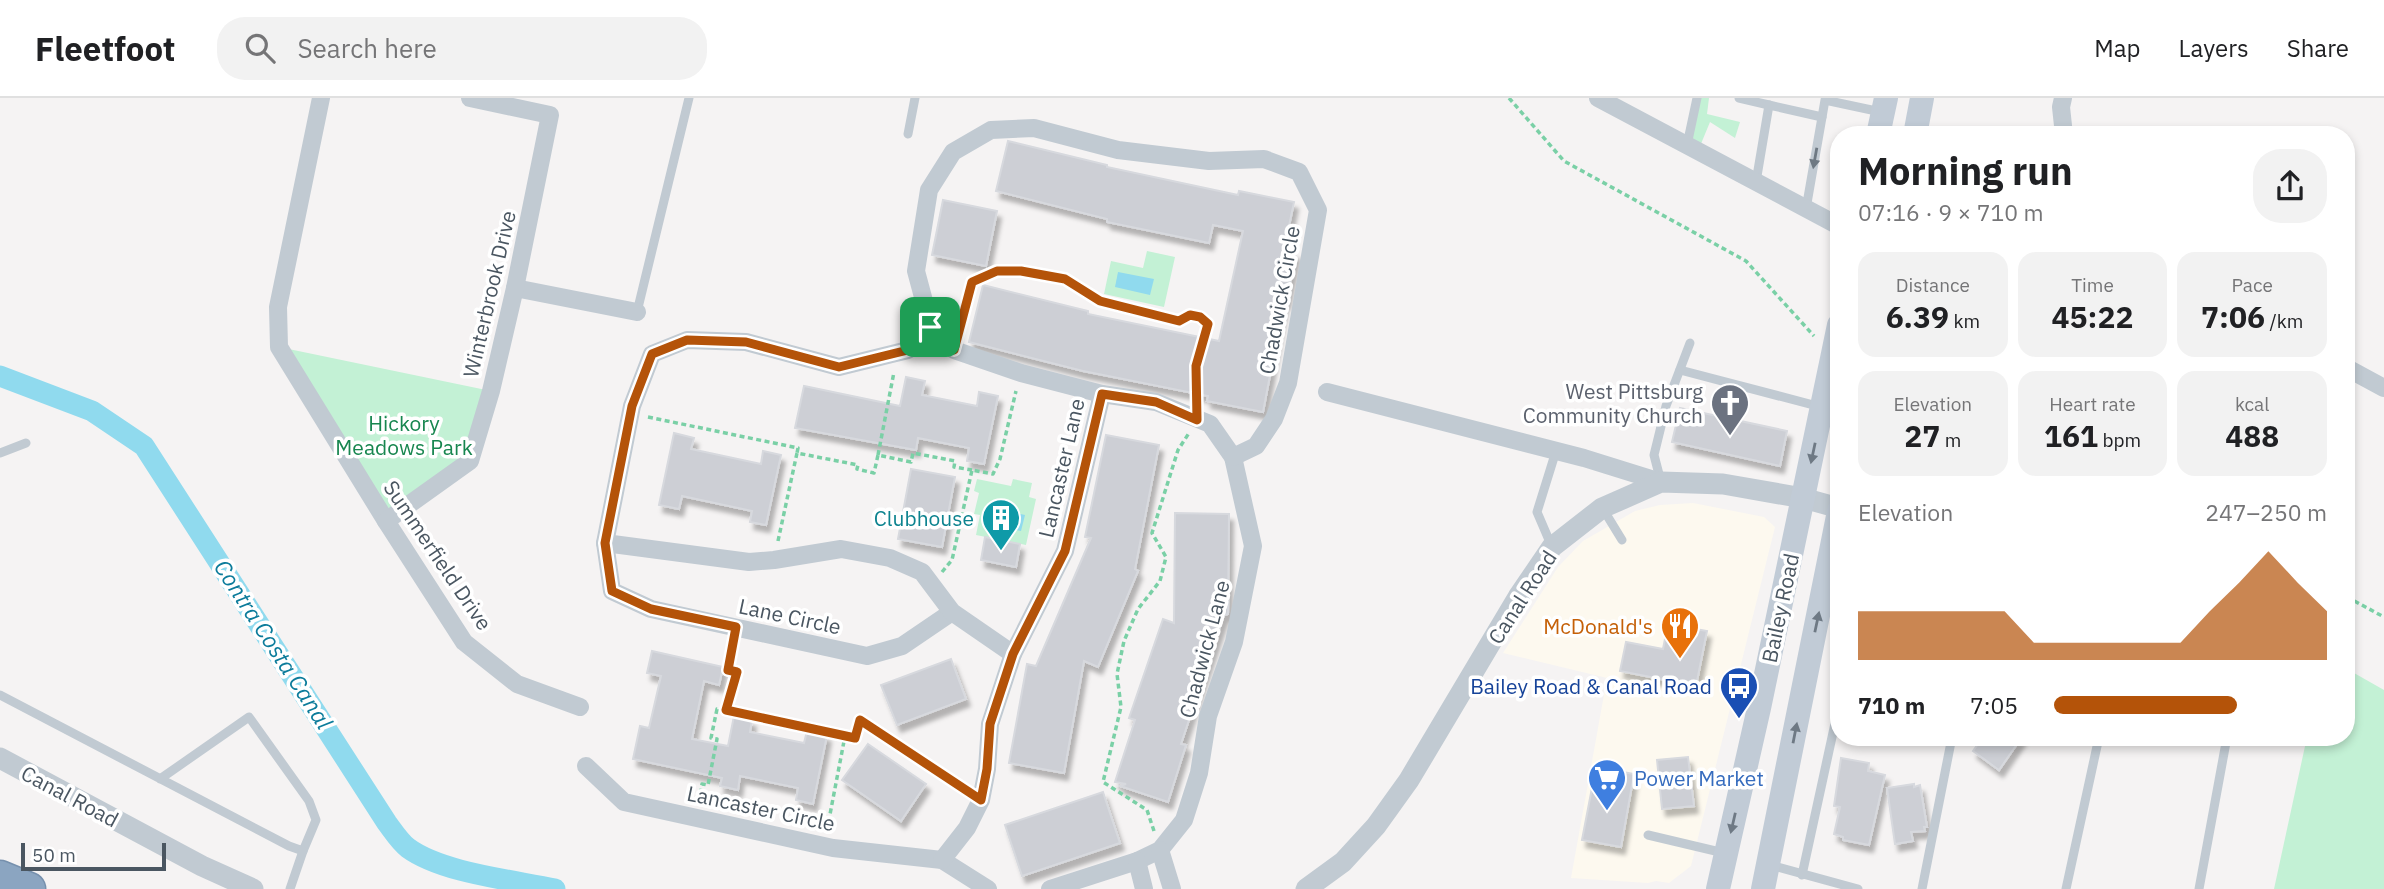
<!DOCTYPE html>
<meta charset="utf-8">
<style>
:root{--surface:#fff;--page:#f2f2f2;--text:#202124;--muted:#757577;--line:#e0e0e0;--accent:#b45309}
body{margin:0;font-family:"IBM Plex Sans",sans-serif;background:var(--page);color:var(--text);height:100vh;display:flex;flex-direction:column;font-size:26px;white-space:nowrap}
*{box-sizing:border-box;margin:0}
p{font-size:23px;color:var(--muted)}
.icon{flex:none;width:38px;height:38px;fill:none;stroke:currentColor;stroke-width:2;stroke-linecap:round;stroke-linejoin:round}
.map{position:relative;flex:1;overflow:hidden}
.sheet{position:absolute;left:1830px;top:28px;width:525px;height:620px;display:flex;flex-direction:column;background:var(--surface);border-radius:28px;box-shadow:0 4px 10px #0003}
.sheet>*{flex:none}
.scale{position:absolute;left:21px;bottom:18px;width:145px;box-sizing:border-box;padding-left:7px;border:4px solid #4a5661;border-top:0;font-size:19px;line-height:24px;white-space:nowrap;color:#4a5661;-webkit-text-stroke:5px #fff;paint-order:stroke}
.pin{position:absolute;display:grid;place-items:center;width:60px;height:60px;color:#fff;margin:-30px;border-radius:14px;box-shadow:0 4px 10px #0006}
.round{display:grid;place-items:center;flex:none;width:74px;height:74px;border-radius:28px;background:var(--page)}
.headline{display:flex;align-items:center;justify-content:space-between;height:119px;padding:0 28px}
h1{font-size:38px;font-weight:800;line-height:52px}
.figures{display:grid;grid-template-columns:repeat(3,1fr);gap:10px;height:119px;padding:7px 28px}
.figures div{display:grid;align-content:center;border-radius:18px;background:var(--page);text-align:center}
.figures b{font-size:30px;font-weight:800}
.figures small{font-size:19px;font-weight:400}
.figures p{font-size:19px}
.chart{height:196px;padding:14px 28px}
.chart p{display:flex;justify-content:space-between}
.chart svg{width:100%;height:126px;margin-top:7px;fill:var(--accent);opacity:.7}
ul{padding:0 28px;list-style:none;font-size:23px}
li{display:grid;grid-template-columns:112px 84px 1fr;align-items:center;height:52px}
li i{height:18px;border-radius:9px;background:var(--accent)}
header{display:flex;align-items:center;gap:42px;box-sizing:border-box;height:98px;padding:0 35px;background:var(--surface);border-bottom:2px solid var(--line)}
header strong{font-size:33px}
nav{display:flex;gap:38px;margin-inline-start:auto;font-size:24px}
.search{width:490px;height:63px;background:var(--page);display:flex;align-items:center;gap:18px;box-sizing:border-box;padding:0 24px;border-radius:28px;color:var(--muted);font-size:26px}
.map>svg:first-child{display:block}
</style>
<header>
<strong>Fleetfoot</strong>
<div class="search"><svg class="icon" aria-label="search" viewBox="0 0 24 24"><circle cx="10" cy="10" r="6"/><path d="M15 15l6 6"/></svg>Search here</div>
<nav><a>Map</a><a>Layers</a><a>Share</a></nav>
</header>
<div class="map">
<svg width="2384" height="791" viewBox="0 0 2384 791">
<defs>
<filter id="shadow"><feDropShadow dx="4" dy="7" stdDeviation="2" flood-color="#0004"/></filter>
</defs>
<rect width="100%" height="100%" fill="#f5f3f3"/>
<!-- commercial -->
<path fill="#fdf9ef" d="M1693,405l71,14 11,10 -84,339 -22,17 -13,-2 -8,2 -77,-5 36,-200 -104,-25 55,-86 25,-26 52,-30 25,-6z"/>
<!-- green -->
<g fill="#c3f1d5">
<path d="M1697,0h12l-2,16 33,8 -5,16 -25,-16 -12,29 -11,-6z"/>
<path d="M1147,153l28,6 -11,50 -60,-13 7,-33 32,7z"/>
<path d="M279,249l212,44 -21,70 -84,60z"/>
<path d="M977,381l34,7 2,-7 19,4 -3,14 7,2 -10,46 -50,-10 4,-20 -6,-1 5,-21 -5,-2z"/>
<path d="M2347,571l37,21v199h-110l33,-152h40z"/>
</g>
<!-- water -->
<g fill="#90daee">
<path d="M1118,174l36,7 -4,16 -35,-8z"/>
<path d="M988,409l37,8 -4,16 -36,-8z"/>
</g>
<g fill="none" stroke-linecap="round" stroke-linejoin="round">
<!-- canal -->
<path stroke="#90daee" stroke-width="21" d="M0,278l92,35 52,35 243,377c6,8 13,19 21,25 34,25 105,32 147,41"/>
</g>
<!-- building -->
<g fill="#cdcfd5" stroke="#d7d9de" stroke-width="2" filter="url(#shadow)">
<path d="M1008,43l99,24v2l131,28 1,-4 55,11 -10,48 12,3 -10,49h-2l-21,110 -56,-11 1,-5 -125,-25 -114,-29 14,-57 105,26v3l131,27 24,-110 -30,-6 -4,18 -102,-21v-3l-111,-28z"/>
<path d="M943,102l54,11 -11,55 -54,-11z"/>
<path d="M906,279l19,4 -3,14 55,11 2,-14 19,4 -14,68 -17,-3 2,-13 -51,-10 -2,12 -121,-22 9,-42 96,20z"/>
<path d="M1680,310l107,23 -7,35 -108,-24z"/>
<path d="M674,335l20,5 -3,11 70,15 2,-13 18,4 -15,70 -16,-3 2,-11 -70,-15 -3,13 -20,-4z"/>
<path d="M1106,337l53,10 -24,124 3,2 -40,96 -14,-6 -20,112 -55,-10 18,-99 9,2 55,-128 -6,-1z"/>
<path d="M911,371l44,8 -13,70 -44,-8z"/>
<path d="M1175,415l54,1 -1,100 -4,1 -43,129 5,1 -18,57 -48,-16 6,-2 -11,-2 20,-62 -6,-2 34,-99 11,4z"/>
<path d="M985,439l35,7 -4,23 -35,-7z"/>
<path d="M1668,526l39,7 -11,55 -76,-15 6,-29 37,7z"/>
<path d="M652,553l71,16 -4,18 -15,-4 -12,58 36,7 6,-30 18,4 -2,12 54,11 3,-12 20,4 -14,69 -17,-4 2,-12 -58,-12 -2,14 -18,-4 2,-8 -89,-19 7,-33 9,2 12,-52 -14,-3z"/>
<path d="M951,561l15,40 -69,26 -16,-40z"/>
<path d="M1983,639h39l-23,33 -26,-19z"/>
<path d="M868,646l58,40 -25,37 -59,-41z"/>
<path d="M1688,659l6,49 -32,3 -5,-49z"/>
<path d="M1841,660l28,5 -1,8 17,4 -16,70 -26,-5v-3l-9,-3 6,-27 -6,-1z"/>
<path d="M1596,669l38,7 -13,73 -39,-7z"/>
<path d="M1914,686v3l6,-2 7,42h-3l1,4 -14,1 2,9 -18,3 -8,-56z"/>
<path d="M1103,694l17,51 -98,33 -17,-51z"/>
</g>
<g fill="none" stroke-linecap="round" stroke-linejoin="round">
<defs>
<path id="motorway" d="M0,779l29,12"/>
</defs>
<!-- motorway casing -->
<use href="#motorway" stroke="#7690ad" stroke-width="35"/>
<!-- path -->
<g stroke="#7ad0a6" stroke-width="3.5" stroke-dasharray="5 3.5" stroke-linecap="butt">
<path d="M1509,0l55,63 182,100 68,75"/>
<path d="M959,233l13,-49 25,-11h24l44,8 35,22 79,20 11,-6 11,2 7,7 -12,42 1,34"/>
<path d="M648,319l150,31 -1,5"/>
<path d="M878,357l16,-83"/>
<path d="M778,443l19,-88 61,12 -1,4 17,4 4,-18 33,7 2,-9 42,8 -1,6 18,3"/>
<path d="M942,474l10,-12 20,-90 21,4 7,-15 16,-68"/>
<path d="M2347,499l37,20"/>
<path d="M733,546l-5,26 9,2 -11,38 129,28 5,-18 105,69"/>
<path d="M699,704l3,-18 6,1 9,-46 -6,-1 6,-29 9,1"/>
<path d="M827,732l18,-94"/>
<path d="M1154,733l-7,-21 -44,-28 18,-75 -4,-33 7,-33 14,-32 22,-28 6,-24 -14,-24 26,-83 11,-17"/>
</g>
<!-- service -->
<g stroke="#c1cad2" stroke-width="9">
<path d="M1739,0l30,7"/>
<path d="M908,36l7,-36"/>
<path d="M1687,47l10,-47"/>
<path d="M1756,84l13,-77 53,12"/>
<path d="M1806,111l19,-109 56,12"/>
<path d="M637,214l52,-214"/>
<path d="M1680,272l141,37"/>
<path d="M0,355l26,-10"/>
<path d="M1661,384l-7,-27 12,-49 24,-63"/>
<path d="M1603,411l19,31"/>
<path d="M1552,449l-15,-35 19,-61"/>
<path d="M0,597l289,151 14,5 13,-31 -7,-19 -60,-84 -89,62"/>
<path d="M1648,737l76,18"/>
<path d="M1770,767l88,24"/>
<path d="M1802,777l37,-170"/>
<path d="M290,791l13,-38"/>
<path d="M1922,791l30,-152"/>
<path d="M2066,791l33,-152"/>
<path d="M2199,791l28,-152"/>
</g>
<!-- minor -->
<g stroke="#c1cad2" stroke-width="18">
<path d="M321,0l-43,209 1,40 107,174 78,121 53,42 63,23"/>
<path d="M1598,0l241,128"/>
<path d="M2063,0l-2,9 3,28"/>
<path d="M515,190l122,24"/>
<path d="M931,229l-23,23 -69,17 -93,-25 -59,-2 -35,14 -20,52 -27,137 7,48 39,18 216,47 35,-10 50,-34"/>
<path d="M931,229l23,23 67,23 81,21 54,8 54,22 23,33 20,89 -19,96 -26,74 -9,57 -15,47 -24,30 -23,11 -87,28"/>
<path d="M931,229l-15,-56 13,-81 24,-38 38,-22 43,-2 84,22 91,11 55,-2 35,13 19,38 -30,173 -14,36 -18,27 -23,11"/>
<path d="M2347,270l37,20"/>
<path d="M1327,294l257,66 77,24"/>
<path d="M386,423l84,-60 21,-70 24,-103 35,-173 -80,-17"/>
<path d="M605,445l144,19 25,-2 67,-11 49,9 32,14 30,40 61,42"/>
<path d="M586,668l38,36 209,46 109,12 46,29"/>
<path d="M1160,752l12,39"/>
<path d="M942,762l25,-32 14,-28 6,-31 3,-45 23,-70 52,-103 37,-157"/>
<path d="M1137,763l7,28"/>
</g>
<!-- tertiary -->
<g stroke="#c1cad2" stroke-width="21">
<path d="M0,660l202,108 51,23"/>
<path d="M1306,791l37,-27 33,-36 33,-46 109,-183 34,-50 50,-39 59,-26 62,2 80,14 36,10"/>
</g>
<!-- secondary -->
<g stroke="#c1cbd6" stroke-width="24">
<path d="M1878,37l8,-37"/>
<path d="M1915,37l7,-37"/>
<path d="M1718,791l41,-181 80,-383"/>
<path d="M1763,791l76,-378"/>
</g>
<!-- motorway -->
<use href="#motorway" stroke="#8ba5c1" stroke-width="32"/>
</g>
<!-- one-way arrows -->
<defs><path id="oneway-solid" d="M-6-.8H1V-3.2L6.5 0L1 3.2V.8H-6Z" transform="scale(1.75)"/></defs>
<use fill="#6e7983" href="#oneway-solid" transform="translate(1815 60) rotate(100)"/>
<g fill="#6e7984">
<use href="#oneway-solid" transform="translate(1813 355) rotate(102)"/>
<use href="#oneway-solid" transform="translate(1817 524) rotate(-78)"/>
<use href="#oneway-solid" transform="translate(1795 635) rotate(-79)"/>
<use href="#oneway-solid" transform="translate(1733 725) rotate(103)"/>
</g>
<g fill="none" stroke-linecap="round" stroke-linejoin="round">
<defs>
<path id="route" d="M997,173h24l44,8 35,22 79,20 11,-6 10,2 8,7 -12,42 1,54 -41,-18 -54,-8 -37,157 -52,103 -23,70 -3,45 -6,31 -121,-80 -5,18 -129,-28 11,-38 -9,-2 8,-43 -85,-18 -39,-18 -7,-48 27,-137 20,-52 35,-14 59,2 93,25 69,-17 22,-23 24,23 18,-68z"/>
</defs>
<!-- route casing -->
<use href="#route" stroke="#fff" stroke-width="14"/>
<!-- route -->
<use href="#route" stroke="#b45309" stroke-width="9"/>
</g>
<!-- icons -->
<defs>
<symbol id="church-pin" viewBox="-11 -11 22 30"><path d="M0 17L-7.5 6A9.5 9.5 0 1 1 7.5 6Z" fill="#6b7280" stroke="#fff"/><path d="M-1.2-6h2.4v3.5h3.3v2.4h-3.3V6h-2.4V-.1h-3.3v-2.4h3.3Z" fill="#fff"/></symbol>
<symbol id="building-pin" viewBox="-11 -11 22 30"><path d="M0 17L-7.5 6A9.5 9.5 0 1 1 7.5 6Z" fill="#0f9aa8" stroke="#fff"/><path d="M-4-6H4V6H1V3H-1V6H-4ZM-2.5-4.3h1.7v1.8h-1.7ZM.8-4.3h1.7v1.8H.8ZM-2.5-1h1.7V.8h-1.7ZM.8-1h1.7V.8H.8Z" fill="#fff"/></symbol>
<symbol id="restaurant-pin" viewBox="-11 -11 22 30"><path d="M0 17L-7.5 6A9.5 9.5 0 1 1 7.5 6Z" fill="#e8710a" stroke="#fff"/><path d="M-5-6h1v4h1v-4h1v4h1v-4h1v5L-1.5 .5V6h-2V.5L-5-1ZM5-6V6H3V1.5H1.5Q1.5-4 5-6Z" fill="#fff"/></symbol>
<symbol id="bus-pin" viewBox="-11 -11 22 30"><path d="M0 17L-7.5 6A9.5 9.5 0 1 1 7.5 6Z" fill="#1a4fb4" stroke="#fff"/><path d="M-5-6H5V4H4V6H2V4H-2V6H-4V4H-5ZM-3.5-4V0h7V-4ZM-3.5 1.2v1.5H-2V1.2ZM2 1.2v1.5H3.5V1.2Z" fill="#fff"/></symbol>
<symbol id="supermarket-pin" viewBox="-11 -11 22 30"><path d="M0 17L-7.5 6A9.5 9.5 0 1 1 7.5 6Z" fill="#3f7fe0" stroke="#fff"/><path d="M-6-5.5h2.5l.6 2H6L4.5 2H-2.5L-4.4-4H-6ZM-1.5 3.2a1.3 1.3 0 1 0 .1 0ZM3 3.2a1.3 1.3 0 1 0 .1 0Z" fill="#fff"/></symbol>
</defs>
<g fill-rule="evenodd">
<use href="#church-pin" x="1708" y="283" width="44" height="60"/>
<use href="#building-pin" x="979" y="398" width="44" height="60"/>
<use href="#restaurant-pin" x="1658" y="506" width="44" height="60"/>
<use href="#bus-pin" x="1717" y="566" width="44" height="60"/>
<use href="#supermarket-pin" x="1585" y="658" width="44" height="60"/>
</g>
<g text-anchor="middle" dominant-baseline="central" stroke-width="7" stroke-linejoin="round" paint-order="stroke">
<!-- street labels -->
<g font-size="21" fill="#4a5661" stroke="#fff">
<text transform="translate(489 196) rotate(-77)">Winterbrook Drive</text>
<text transform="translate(1279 202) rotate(-80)">Chadwick Circle</text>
<text transform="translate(1061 370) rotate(-77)">Lancaster Lane</text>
<text transform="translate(438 457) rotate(56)">Summerfield Drive</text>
<text transform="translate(1522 499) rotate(-57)">Canal Road</text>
<text transform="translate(1780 510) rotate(-78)">Bailey Road</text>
<text transform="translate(790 518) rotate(12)">Lane Circle</text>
<text transform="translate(1204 551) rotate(-75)">Chadwick Lane</text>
<text transform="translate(70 698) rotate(28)">Canal Road</text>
<text transform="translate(761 710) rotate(12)">Lancaster Circle</text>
</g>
<!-- worship labels -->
<g font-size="21" fill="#5b616d" stroke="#fff" text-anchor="end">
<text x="1703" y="293">West Pittsburg<tspan x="1703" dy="24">Community Church</tspan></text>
</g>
<!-- park labels -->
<g font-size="21" fill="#17864f" stroke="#fff">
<text x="404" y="325">Hickory<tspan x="404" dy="24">Meadows Park</tspan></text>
</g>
<!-- culture labels -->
<g font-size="21" fill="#0d838f" stroke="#fff" text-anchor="end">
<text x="974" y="420">Clubhouse</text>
</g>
<!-- food labels -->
<g font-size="21" fill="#c56008" stroke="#fff" text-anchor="end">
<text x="1653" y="528">McDonald's</text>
</g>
<!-- transit labels -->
<g font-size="21" fill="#164399" stroke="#fff" text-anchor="end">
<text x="1712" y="588">Bailey Road &amp; Canal Road</text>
</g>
<!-- shop labels -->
<g font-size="21" fill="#366cbe" stroke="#fff" text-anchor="start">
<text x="1634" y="680">Power Market</text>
</g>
<!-- water labels -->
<g font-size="23" font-style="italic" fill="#0c7c9b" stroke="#fff">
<text transform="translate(274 546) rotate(57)">Contra Costa Canal</text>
</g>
</g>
</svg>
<div class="scale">50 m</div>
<div class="pin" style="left:930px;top:229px;background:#1e9e55"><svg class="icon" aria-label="arrive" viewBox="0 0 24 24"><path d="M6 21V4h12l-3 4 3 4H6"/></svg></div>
<section class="sheet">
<div class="headline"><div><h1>Morning run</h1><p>07:16 · 9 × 710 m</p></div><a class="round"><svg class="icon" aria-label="share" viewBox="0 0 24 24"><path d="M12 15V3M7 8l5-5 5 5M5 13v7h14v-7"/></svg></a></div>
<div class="figures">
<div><p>Distance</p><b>6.39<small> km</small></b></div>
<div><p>Time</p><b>45:22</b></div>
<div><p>Pace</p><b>7:06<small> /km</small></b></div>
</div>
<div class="figures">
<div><p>Elevation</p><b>27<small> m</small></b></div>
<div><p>Heart rate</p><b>161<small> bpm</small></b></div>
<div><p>kcal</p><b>488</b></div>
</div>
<div class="chart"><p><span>Elevation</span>247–250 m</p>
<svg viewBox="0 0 160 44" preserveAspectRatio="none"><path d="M0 44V27L10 27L20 27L30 27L40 27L50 27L60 38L70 38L80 38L90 38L100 38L110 38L120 27L130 17L140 6L150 17L160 27V44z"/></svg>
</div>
<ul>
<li><b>710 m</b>7:05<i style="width:67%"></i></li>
</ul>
</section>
</div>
